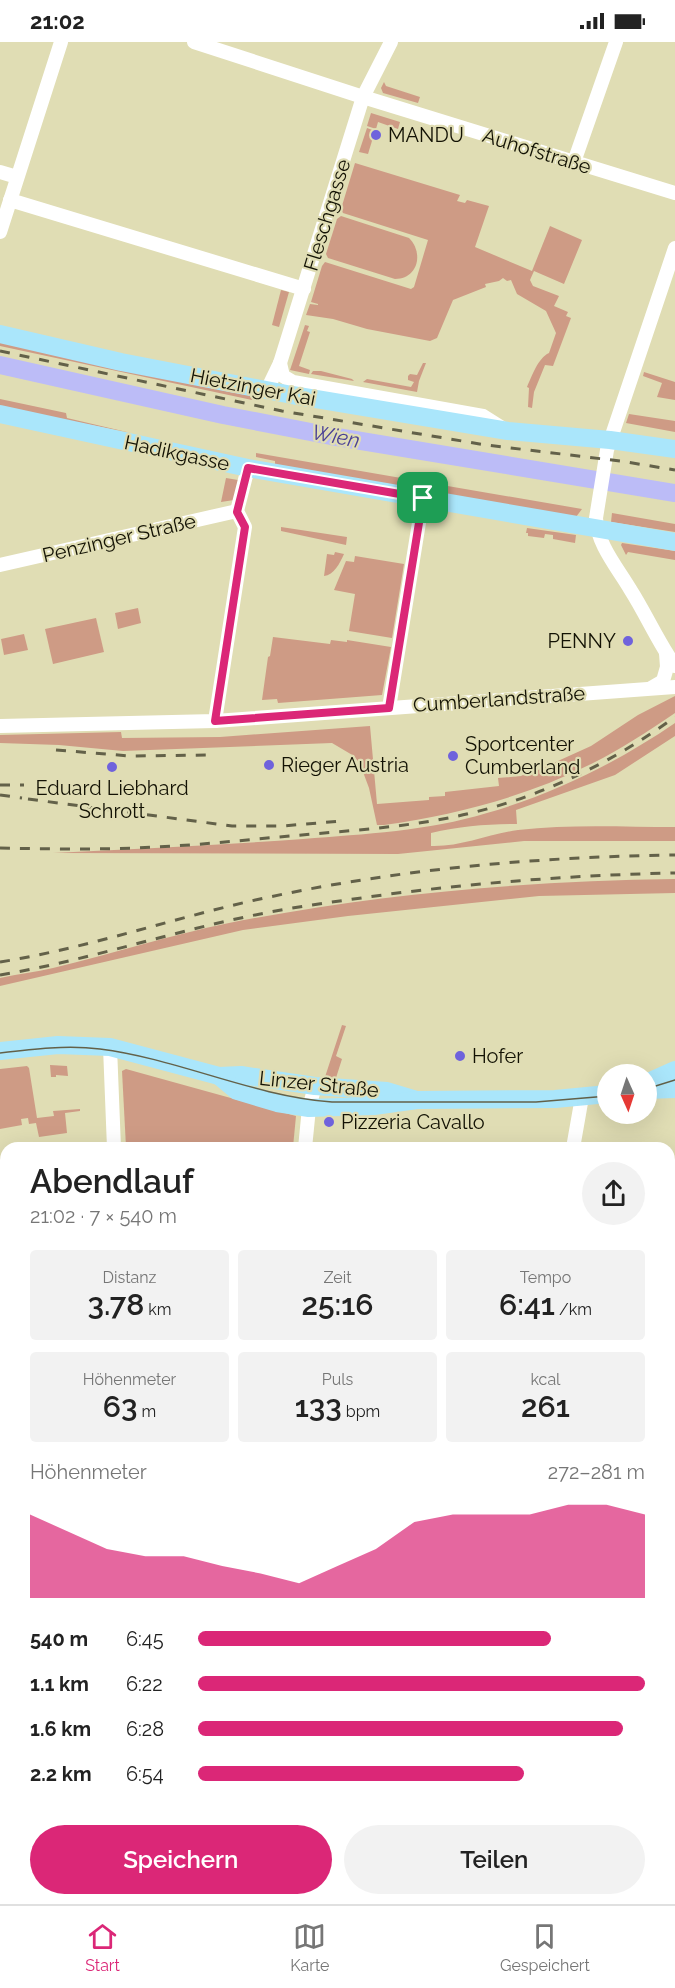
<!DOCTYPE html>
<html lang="de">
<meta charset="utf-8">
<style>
:root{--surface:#fff;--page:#f2f2f2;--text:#222;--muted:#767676;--line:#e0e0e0;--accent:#db2777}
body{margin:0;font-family:Raleway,sans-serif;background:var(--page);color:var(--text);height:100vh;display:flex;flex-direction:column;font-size:22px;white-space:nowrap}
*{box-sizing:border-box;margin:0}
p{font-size:20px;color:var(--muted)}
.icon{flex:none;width:33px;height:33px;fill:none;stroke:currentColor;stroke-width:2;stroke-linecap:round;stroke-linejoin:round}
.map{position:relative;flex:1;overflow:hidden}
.panel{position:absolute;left:0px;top:1100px;width:675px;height:764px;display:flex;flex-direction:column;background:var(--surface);border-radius:18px 18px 0 0;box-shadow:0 6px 24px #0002}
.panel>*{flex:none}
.needle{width:39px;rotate:177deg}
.controls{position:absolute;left:597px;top:1022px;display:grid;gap:12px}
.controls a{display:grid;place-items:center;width:60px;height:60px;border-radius:50%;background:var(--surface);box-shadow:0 6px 24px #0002;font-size:30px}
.pin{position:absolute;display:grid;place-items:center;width:51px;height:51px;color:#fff;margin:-26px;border-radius:12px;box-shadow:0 3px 9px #0006}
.round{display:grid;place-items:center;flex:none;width:63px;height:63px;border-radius:32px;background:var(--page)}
.head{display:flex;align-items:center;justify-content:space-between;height:102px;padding:0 30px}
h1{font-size:33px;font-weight:600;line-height:45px}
.figures{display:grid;grid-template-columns:repeat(3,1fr);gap:9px;height:102px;padding:6px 30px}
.figures div{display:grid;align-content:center;border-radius:6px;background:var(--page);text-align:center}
.figures b{font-size:30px;font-weight:600}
.figures small{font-size:16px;font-weight:400}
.figures p{font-size:16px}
.chart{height:168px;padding:12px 30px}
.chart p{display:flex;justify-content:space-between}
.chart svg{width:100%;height:108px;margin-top:6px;fill:var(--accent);opacity:.7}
.button{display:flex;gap:12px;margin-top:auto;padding:12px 30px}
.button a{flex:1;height:69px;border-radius:36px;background:var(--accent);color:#fff;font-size:24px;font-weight:600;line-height:69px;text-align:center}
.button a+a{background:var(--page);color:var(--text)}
ul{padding:0 30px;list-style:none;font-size:20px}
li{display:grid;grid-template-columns:96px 72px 1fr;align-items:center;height:45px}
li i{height:15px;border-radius:8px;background:var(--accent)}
.status{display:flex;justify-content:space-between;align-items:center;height:42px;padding:0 30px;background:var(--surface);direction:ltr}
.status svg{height:16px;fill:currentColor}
.menu{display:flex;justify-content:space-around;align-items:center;height:84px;border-top:2px solid var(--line);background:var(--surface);font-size:16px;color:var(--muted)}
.menu a{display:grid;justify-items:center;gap:3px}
.menu .active{color:var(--accent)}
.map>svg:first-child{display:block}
</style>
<div class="status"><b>21:02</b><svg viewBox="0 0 49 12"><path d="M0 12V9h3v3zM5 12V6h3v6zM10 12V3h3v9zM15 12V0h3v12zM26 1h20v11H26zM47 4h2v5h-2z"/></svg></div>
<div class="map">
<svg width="675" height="1862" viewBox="0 0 675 1862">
<rect width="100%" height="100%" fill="#e0ddb4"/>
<!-- green -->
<g fill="#ce9b85">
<path d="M384,40l2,4 34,11 -2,6 -35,-10 -2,-5z"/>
<path d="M371,71l29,9 -2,7 -20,-7 -2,7 -9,-3z"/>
<path d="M367,86l8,3 -7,23 -9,-2z"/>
<path d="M355,121l105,32 -3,6 8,2 2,-3 22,6 -14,41 57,24 18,-45 32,14 -18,44 -30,-13 -4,9 3,6 26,10 -5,10 14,6 -2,4 5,2 -18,48 -8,-1 -11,27 -2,16 -4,-1 1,-19 -2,-1c5,-11 11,-29 22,-34l7,-20 -10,-22 -29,-17 -6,-14 -4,1 -4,-3 -4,3 -14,3 1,3 -33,13 -16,38 -7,3 -63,-12 -34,-10 -27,-4 4,-11 8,1v-1l-7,-2 11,-36 3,-4 86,27 3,-2 14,-47 -85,-27 -2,-4z"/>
<path d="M341,174l68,22c15,15 9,41 -14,41l-67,-21 -2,-4 11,-35z"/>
<path d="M281,248l8,2 -10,35 -7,-2z"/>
<path d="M305,283l4,1 -2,5 3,1 -11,34 11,4 -1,4 -19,-4z"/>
<path d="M0,299l256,53 -4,6 -252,-54z"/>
<path d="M423,321h3l-7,18 -2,11 -54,-10 4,-3 44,8 3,-5 -6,-2v-4l2,-2 7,1z"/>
<path d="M313,329h8l31,8 2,2 -43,-7z"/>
<path d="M644,330l31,10v18l-18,-3 5,-14 -19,-7z"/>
<path d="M0,357l66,14 1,5 64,15 -131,-26z"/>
<path d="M629,372l46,7v11l-49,-9z"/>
<path d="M256,411l326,56 -6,8 -150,-25v-5l-17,-3 -2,5 -132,-23v-5l-19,-4z"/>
<path d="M226,436l12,2 -4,20 -13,2z"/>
<path d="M612,471l63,11v8l-64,-10z"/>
<path d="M281,485l66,10 -1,8 -65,-14z"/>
<path d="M527,486l49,7 -1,8 -22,-4v-4l-8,-1 -1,4 -16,-2v-3h-2z"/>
<path d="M622,501l53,8v9l-47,-8 -2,3 -5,-10z"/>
<path d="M335,510l9,2c-4,9 -10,21 -20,22l3,-22 7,1z"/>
<path d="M355,514l49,8 -12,74 -43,-7 6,-37 -21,-4 12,-29 8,1z"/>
<path d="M138,566l3,15 -23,6 -3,-16z"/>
<path d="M96,576l8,34 -51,12 -8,-35z"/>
<path d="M24,592l4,16 -24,5 -3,-16z"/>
<path d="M273,595l57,7 1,-4 16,2v-2l44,7 -9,48 -104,8 -1,-4 -15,1 6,-43 2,-1z"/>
<path d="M675,654v17c-27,18 -56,38 -86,52 -64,32 -134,50 -205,60h-7l-8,-37 -9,-24 -6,-8 -22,-13 -209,8 -64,-6 -59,-2v-8l121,-3 1,6 98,-1 150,-11 7,78 52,-4v-3l16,-1v-4l54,-6 -1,-8 23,-2 14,-7 3,1 53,-24 47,-31z"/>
<path d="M675,681v13l-60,39 -99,35 1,14c-29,0 -57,2 -86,9v13c30,1 57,-12 87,-16 51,-6 105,-3 157,-3v14h-151l-126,13 -345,-1c84,-4 167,-8 250,-14 62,-5 125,-8 184,-26 67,-19 131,-51 188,-90z"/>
<path d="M675,837v14l-136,3 -191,20 -105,14 -243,56v-8c18,-4 36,-6 53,-10 59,-14 117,-33 176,-45 147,-29 297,-42 446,-44z"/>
<path d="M342,983l4,1 -10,30 6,3 -7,22h-8l-2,-4z"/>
<path d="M50,1023l17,1 1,10 -12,-1v2h-5z"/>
<path d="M27,1024l2,2 8,50 17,-2 -1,-5 27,-2v2l-15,2 2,20 -28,4 -3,-14 -7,1 -1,-6 -7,1 1,6 -22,4v-60z"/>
<path d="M126,1027l170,47 -3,31h-167l-4,-76z"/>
<path d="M359,1857h146v5h-145z"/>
</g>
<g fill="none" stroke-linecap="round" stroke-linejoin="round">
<!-- river -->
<path stroke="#bcbcf7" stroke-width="18" d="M0,323l223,50 108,21 344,57"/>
<!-- minor -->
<g stroke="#fff" stroke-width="14">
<path d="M194,0l169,55 312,96"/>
<path d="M574,120l42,-120"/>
<path d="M0,130l17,5"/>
<path d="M10,158l294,89"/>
<path d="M0,190l61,-190"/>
<path d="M675,206l-68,202 -11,68c1,26 21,49 34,71 16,25 28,53 45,77"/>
<path d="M280,321l3,13 10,6 190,34 19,12"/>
<path d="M267,348l13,-27 83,-266 28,-55"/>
<path d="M0,523l237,-54"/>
<path d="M651,646l12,-7 4,-14 -1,-14"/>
<path d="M389,666l34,-210"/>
<path d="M215,679l30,-194 -8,-16 11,-43"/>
<path d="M0,684l215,-5 460,-34"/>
<path d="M110,1005l4,101"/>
<path d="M305,1106l4,-40 6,-22"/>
<path d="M573,1106l9,-51"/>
<path d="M0,1131l6,-1"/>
<path d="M0,1254l6,-1"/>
<path d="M669,1271l6,1"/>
<path d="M0,1369l6,-1"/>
<path d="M669,1391l6,-25"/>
<path d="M669,1720h6"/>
<path d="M0,1727l3,16"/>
<path d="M349,1857l2,5"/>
<path d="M607,1862l68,-3"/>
</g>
<!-- major -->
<g stroke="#aae6fb" stroke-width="18">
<path d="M0,292l121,28 171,33 216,36 102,9 65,9"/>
<path d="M0,372l248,54 427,74"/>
<path d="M0,1009l58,-6 52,2 109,29 22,-1 74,11 72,5 30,9"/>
<path d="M219,1034l18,15 40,12 32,5 65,-2 43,-6 138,-1 53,-5"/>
<path d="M646,1041l29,-13"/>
<path d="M646,1048l29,-1"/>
<path d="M669,1414h6"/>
<path d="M0,1490l6,-1"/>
</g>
<!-- tram -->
<g stroke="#636149" stroke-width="1.5">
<path d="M0,1011c33,-4 67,-8 100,-4 79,10 152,47 232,53h204l72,-6"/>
<path d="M646,1047l29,-9"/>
<path d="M669,1417h6"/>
<path d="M0,1487l6,-1"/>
</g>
<!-- rail -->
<g stroke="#636149" stroke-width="3" stroke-dasharray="10 10" stroke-linecap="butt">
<path d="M0,309l282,60 204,34 134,16 55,9"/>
<path d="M56,708l74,6 76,-1"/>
<path d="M0,743h24"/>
<path d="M0,753l22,3"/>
<path d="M28,757l204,27h50l60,-5"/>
<path d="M0,806c51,1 103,2 154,-1 46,-2 91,-7 136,-11 54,-5 109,-8 163,-19 80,-16 156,-52 222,-100"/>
<path d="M0,920c88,-14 173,-44 260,-63 138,-30 275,-42 415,-44"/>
<path d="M0,933c90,-15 176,-45 265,-62 41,-8 83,-13 125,-19 95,-12 189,-19 285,-21"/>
</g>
</g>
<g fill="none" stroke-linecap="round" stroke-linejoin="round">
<defs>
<path id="route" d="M248,426l175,30 -34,210 -174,13 30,-194 -8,-15z"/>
</defs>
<!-- route casing -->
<use href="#route" stroke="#fff" stroke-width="12"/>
<!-- route -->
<use href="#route" stroke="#db2777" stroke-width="8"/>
</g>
<!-- markers -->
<g fill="#6f62dc" stroke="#e0ddb4" stroke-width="2">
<circle cx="376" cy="93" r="6"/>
<circle cx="628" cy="599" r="6"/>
<circle cx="453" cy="714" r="6"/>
<circle cx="269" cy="723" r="6"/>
<circle cx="112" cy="725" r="6"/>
<circle cx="460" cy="1014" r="6"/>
<circle cx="329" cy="1080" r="6"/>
</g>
<g text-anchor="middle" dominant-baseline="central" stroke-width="4.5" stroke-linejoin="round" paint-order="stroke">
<!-- poi labels -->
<g font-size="20" fill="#131204" stroke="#e0ddb4" text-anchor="start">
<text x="388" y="93">MANDU</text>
<text x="616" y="599" text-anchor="end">PENNY</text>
<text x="465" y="702">Sportcenter<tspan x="465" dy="23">Cumberland</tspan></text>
<text x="281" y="723">Rieger Austria</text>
<text x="112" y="746" text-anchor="middle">Eduard Liebhard<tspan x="112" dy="23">Schrott</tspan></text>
<text x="472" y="1014">Hofer</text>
<text x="341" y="1080">Pizzeria Cavallo</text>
</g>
<!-- street labels -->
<g font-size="20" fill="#131204" stroke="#e0ddb4">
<text transform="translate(537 109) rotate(17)">Auhofstraße</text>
<text transform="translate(327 173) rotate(-73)">Fleschgasse</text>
<text transform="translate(253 345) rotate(11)">Hietzinger Kai</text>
<text transform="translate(177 411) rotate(12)">Hadikgasse</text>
<text transform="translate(119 496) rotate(-13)">Penzinger Straße</text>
<text transform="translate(499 657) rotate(-4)">Cumberlandstraße</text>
<text transform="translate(319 1042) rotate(6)">Linzer Straße</text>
</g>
<!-- water labels -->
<g font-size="21" font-style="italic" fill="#4a4196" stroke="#e0ddb4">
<text transform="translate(336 394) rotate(11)">Wien</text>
</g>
</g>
</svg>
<div class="controls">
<a><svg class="needle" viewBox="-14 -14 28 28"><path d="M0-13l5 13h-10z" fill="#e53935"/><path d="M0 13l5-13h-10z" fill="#767676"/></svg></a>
</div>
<div class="pin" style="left:423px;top:456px;background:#1e9e55"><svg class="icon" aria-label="arrive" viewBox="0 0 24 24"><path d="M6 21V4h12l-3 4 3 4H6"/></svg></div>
<section class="panel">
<div class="head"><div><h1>Abendlauf</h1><p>21:02 · 7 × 540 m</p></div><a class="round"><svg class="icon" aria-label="share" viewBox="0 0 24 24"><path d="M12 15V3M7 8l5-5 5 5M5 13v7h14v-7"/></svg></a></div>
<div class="figures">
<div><p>Distanz</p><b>3.78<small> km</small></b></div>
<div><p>Zeit</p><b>25:16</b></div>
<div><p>Tempo</p><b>6:41<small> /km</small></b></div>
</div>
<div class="figures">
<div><p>Höhenmeter</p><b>63<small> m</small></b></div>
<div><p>Puls</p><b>133<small> bpm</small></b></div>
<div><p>kcal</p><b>261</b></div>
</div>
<div class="chart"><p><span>Höhenmeter</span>272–281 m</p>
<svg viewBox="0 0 160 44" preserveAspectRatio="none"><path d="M0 44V10L10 17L20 24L30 27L40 27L50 31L60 34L70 38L80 31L90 24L100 13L110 10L120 10L130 10L140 6L150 6L160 10V44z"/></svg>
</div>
<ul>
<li><b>540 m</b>6:45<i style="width:79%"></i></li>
<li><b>1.1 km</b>6:22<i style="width:100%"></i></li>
<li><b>1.6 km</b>6:28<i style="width:95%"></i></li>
<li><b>2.2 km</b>6:54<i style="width:73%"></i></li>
</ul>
<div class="button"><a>Speichern</a><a>Teilen</a></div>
</section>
</div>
<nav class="menu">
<a class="active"><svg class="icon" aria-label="home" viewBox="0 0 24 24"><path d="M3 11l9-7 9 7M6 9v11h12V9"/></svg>Start</a>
<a><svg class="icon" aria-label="map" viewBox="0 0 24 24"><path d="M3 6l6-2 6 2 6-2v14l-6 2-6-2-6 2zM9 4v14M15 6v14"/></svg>Karte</a>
<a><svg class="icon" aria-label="saved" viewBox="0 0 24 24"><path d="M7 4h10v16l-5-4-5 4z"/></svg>Gespeichert</a>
</nav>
